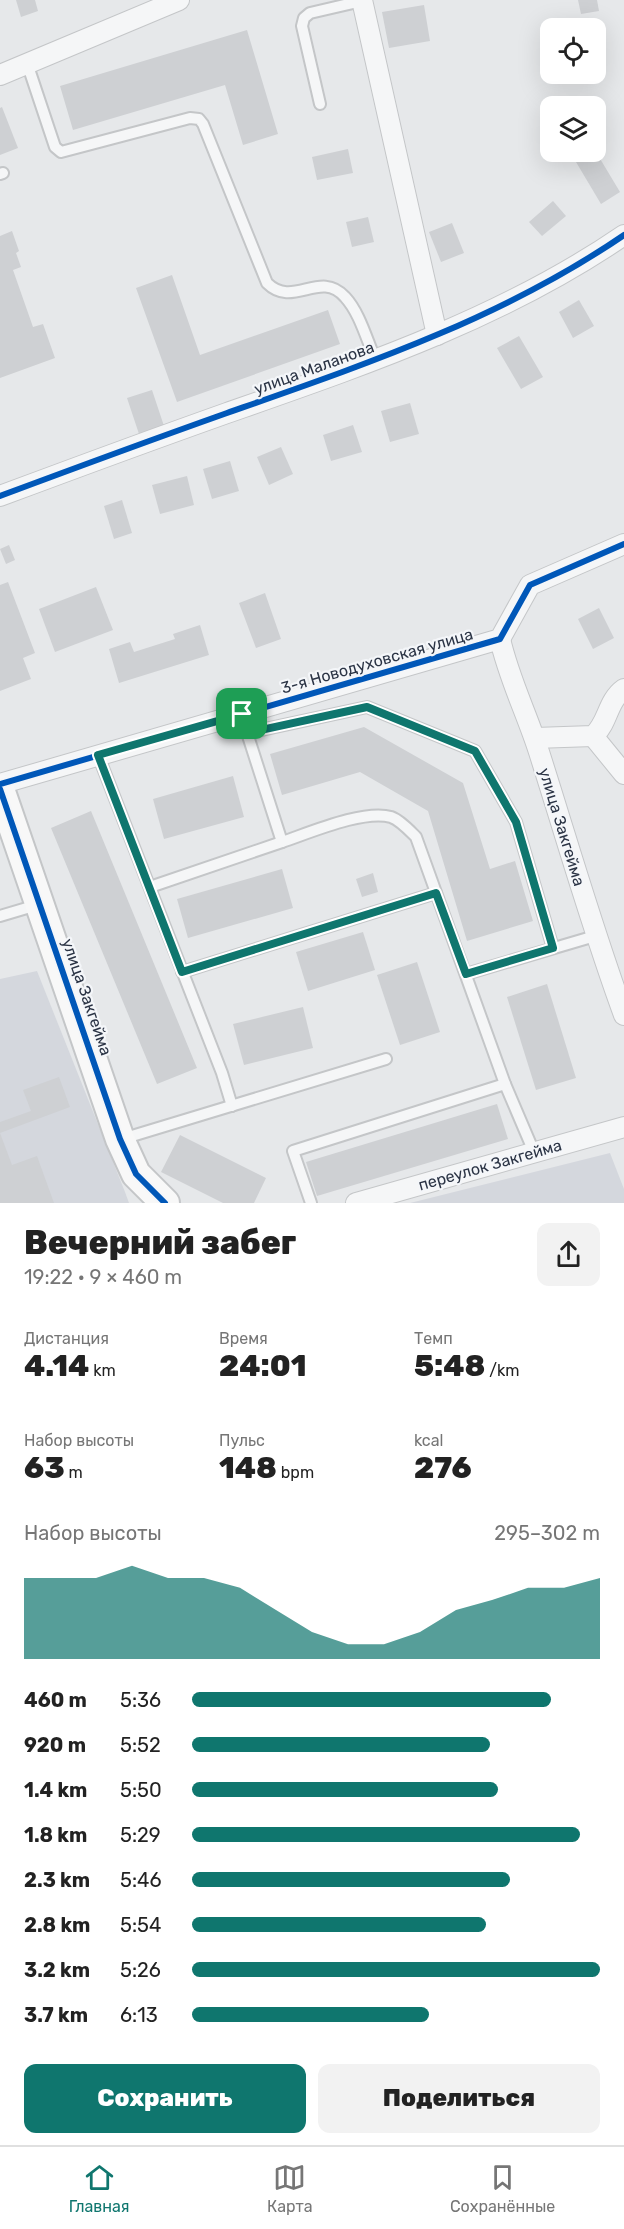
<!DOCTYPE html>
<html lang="ru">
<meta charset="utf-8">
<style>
:root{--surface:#fff;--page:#f2f2f2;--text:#222;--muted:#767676;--line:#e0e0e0;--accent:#0f766e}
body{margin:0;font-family:Rubik,sans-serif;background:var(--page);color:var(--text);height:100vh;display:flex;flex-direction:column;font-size:22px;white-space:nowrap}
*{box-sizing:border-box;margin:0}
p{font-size:20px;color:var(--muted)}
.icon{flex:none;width:33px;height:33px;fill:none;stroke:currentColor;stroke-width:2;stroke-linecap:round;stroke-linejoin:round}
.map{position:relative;height:1203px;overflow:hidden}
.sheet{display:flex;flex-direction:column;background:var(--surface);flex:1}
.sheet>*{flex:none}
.tools{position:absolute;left:540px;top:18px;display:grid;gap:12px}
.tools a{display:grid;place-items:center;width:66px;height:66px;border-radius:12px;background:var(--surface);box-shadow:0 6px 24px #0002;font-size:30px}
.pin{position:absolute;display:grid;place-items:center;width:51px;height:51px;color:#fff;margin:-26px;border-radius:12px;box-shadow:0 3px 9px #0006}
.round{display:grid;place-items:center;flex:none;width:63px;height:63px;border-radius:12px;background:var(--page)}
.overview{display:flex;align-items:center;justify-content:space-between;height:102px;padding:0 24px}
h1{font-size:33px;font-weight:800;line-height:45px}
.metrics{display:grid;grid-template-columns:repeat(3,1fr);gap:9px;height:102px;padding:6px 24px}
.metrics div{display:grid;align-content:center}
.metrics b{font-size:30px;font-weight:800}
.metrics small{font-size:16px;font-weight:400}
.metrics p{font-size:16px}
.chart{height:168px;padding:12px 24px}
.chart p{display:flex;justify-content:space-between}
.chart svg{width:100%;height:108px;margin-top:6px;fill:var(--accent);opacity:.7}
.primary-button{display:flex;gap:12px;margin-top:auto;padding:12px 24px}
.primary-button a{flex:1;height:69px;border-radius:12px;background:var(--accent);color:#fff;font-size:24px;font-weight:800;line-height:69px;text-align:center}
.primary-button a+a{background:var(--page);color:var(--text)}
ul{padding:0 24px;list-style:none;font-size:20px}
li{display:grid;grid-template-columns:96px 72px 1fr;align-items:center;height:45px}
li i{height:15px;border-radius:8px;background:var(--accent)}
.tabs{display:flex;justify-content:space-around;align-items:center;height:84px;border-top:2px solid var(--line);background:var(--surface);font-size:16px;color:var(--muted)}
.tabs a{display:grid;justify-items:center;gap:3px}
.tabs .on{color:var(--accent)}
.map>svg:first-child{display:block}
</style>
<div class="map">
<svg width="624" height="1203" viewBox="0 0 624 1203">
<rect width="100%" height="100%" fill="#e6e8ea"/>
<!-- built -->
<g fill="#d4d7dd">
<path d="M37,971l88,221 4,11h-129v-224z"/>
<path d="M610,1153l14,36v14h-214z"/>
</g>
<!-- building -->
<g fill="#ced0d3">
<path d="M16,0h19l3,11 -17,6z"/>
<path d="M578,0h19l2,11 -18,3z"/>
<path d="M424,5l6,36 -41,7 -7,-36z"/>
<path d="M247,30l31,104 -35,11 -18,-60 -152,45 -13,-44z"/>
<path d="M2,107l16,41 -18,7v-47z"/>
<path d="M348,149l5,24 -36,7 -5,-23z"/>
<path d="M593,152h3l24,40 -19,12 -25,-42z"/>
<path d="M553,201l13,15 -24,20 -13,-14z"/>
<path d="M368,217l6,25 -22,5 -6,-25z"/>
<path d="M452,223l12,30 -23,9 -12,-30z"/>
<path d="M12,231l7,20 -3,2 5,14 -8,3 20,57 10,-3 12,34 -55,20v-142z"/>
<path d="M172,275l28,80 128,-45 12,34 -163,58 -41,-114z"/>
<path d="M579,300l15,26 -21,12 -14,-26z"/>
<path d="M519,336l24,41 -22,12 -24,-41z"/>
<path d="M152,390l12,36 -25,8 -12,-36z"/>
<path d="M410,403l9,31 -29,8 -9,-31z"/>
<path d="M353,425l9,27 -31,9 -8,-26z"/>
<path d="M281,447l12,27 -24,11 -12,-28z"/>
<path d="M230,461l9,30 -27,8 -9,-30z"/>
<path d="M187,476l7,29 -34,9 -8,-29z"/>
<path d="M122,500l10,33 -18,6 -10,-33z"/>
<path d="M9,545l6,15 -9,4 -6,-15z"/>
<path d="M8,582l27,71 -12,5 8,21 -31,12v-106z"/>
<path d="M96,587l17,43 -58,22 -16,-43z"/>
<path d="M265,593l16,46 -25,9 -17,-45z"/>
<path d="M599,608l15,30 -21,11 -15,-30z"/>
<path d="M200,625l9,30 -90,28 -10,-34 21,-7 4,10 41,-13 -2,-5z"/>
<path d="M364,727l99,56 27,86 25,-8 18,60 -66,20 -39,-130 -68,-39 -78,23 -12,-41z"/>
<path d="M233,776l11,41 -80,22 -11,-40z"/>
<path d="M91,811l106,257 -40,16 -106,-256z"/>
<path d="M282,869l11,39 -105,30 -11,-39z"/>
<path d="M373,873l5,19 -16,5 -6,-18z"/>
<path d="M363,932l12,38 -67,21 -12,-39z"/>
<path d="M417,962l23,70 -40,13 -23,-70z"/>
<path d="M547,984l29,94 -40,12 -29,-93z"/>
<path d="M303,1007l10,41 -69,17 -11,-41z"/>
<path d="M59,1077l11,30 -70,26 12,32 25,-9 17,47h-54v-81l31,-11 -8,-21z"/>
<path d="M497,1104l11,35 -191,57 -11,-34z"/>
<path d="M180,1135l86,43 -12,25h-31l-62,-31z"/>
</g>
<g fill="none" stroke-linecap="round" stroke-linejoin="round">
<defs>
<g id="lane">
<path d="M27,63l28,84 6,5 129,-34 9,1 4,5 64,159c26,26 53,-14 78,14 15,16 22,44 31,64"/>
<path d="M320,104l-18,-78 2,-8 6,-5 52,-12"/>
<path d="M0,174l3,-1"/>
<path d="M241,714l41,128c27,-9 82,-33 109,-25 9,3 18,13 25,20l89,247 29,68"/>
<path d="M247,733l120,-26 108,44 41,71 37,126"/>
<path d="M98,755l124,318 10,33"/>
<path d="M150,887l132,-45"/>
<path d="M0,916l37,-11"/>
<path d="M182,972l254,-79"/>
<path d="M466,974l129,-38"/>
<path d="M122,1139l264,-80"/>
<path d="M311,1203l-18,-52 212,-67"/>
</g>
<g id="street">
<path d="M362,0l75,335"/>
<path d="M0,75l179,-75"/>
<path d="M0,496c75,-28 151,-56 227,-83 137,-48 276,-95 397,-178"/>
<path d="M500,639c9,40 27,75 39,113 28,88 53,176 85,263"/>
<path d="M593,736l31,38"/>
<path d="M535,738l58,-2c15,-12 14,-35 31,-47"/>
<path d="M0,784l500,-145 30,-54 94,-41"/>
<path d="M356,1203l268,-76"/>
</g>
<path id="secondary" d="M0,789l120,350 16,35 29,29"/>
</defs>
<!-- lane casing -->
<use href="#lane" stroke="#c4c6c8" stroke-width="14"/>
<!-- street casing -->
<use href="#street" stroke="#c4c6c8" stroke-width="22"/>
<!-- secondary casing -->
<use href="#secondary" stroke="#c4c6c8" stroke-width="32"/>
<!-- lane -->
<use href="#lane" stroke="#f5f6f7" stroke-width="10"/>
<!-- street -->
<use href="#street" stroke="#f5f6f7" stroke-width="20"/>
<!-- secondary -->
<use href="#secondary" stroke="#f8f8f8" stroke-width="28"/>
<defs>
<g id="cycleway">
<path d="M0,496c75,-28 151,-56 227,-83 137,-48 276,-95 397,-178"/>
<path d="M0,784l500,-145 30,-54 94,-41"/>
<path d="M0,789l120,350 16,35 29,29"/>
</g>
</defs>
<!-- cycleway casing -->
<use href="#cycleway" stroke="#f4f6f9" stroke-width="10"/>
<!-- cycleway -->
<use href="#cycleway" stroke="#0057b8" stroke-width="6"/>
</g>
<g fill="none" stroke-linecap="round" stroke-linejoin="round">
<defs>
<path id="route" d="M367,707l108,44 41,71 37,126 -87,26 -30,-81 -254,79 -84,-217 144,-41 5,19z"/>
</defs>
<!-- route casing -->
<use href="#route" stroke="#fff" stroke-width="12"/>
<!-- route -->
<use href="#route" stroke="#0f766e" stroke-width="8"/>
</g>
<g text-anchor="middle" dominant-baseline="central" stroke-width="4.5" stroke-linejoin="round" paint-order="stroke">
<!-- street labels -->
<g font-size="16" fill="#2b3445" stroke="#f4f6f9">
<text transform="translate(314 368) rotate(-20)">улица Маланова</text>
<text transform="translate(377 661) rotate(-16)">3-я Новодуховская улица</text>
<text transform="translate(562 827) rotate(73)">улица Закгейма</text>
<text transform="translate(87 997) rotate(71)">улица Закгейма</text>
<text transform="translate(490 1165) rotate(-16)">переулок Закгейма</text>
</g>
</g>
</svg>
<div class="tools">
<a><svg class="icon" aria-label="locate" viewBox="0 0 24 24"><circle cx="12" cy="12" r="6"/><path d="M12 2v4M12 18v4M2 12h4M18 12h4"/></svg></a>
<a><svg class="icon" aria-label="layers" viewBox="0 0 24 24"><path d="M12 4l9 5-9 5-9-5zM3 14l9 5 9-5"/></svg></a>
</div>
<div class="pin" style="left:242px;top:714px;background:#1e9e55"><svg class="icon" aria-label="arrive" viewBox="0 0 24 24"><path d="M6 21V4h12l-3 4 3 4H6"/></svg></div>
</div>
<section class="sheet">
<div class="overview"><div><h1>Вечерний забег</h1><p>19:22 · 9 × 460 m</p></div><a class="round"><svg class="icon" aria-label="share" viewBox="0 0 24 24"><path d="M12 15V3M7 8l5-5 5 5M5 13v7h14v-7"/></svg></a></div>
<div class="metrics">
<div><p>Дистанция</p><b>4.14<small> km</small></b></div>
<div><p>Время</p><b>24:01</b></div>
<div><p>Темп</p><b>5:48<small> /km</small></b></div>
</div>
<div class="metrics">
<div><p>Набор высоты</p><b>63<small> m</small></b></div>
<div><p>Пульс</p><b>148<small> bpm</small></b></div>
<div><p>kcal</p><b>276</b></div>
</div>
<div class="chart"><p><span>Набор высоты</span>295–302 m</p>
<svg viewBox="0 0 160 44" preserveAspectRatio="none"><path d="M0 44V11L10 11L20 11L30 6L40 11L50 11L60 15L70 24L80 33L90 38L100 38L110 33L120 24L130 20L140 15L150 15L160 11V44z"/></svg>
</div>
<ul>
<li><b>460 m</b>5:36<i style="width:88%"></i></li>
<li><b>920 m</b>5:52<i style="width:73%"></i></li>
<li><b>1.4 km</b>5:50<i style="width:75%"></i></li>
<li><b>1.8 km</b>5:29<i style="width:95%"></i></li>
<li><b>2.3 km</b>5:46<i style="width:78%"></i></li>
<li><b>2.8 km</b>5:54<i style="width:72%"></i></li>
<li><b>3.2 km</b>5:26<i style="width:100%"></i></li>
<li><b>3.7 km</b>6:13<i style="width:58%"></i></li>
</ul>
<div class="primary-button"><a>Сохранить</a><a>Поделиться</a></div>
</section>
<nav class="tabs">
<a class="on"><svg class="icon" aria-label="home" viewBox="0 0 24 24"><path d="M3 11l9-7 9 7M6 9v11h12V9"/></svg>Главная</a>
<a><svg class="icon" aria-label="map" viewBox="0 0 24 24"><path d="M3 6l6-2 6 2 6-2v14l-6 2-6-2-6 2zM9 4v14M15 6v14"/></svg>Карта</a>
<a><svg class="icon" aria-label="saved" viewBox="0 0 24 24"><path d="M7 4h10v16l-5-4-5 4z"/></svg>Сохранённые</a>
</nav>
